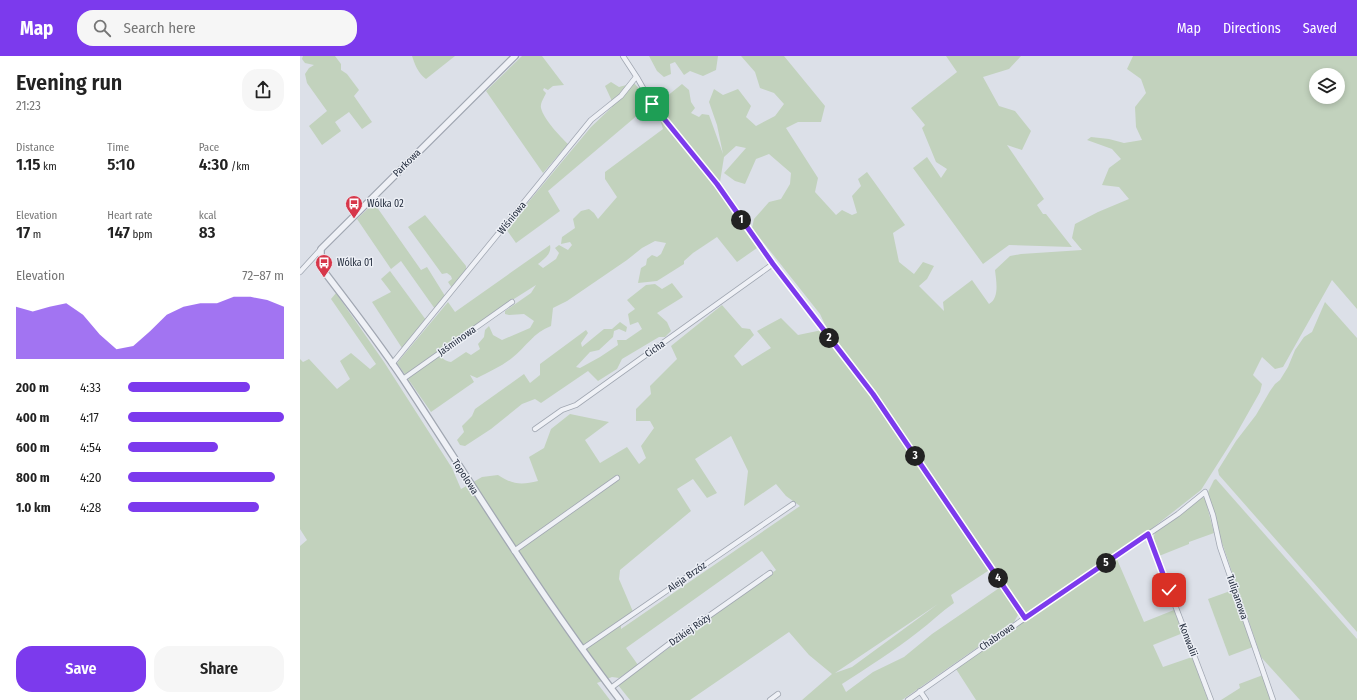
<!DOCTYPE html>
<meta charset="utf-8">
<style>
:root{--surface:#fff;--page:#f6f6f6;--text:#222;--muted:#767676;--accent:#7c3aed}
body{margin:0;font-family:"Fira Sans Condensed",sans-serif;background:var(--page);color:var(--text);height:100vh;display:flex;flex-direction:column;font-size:15px;white-space:nowrap}
*{box-sizing:border-box;margin:0}
p{font-size:13px;color:var(--muted)}
.icon{flex:none;width:22px;height:22px;fill:none;stroke:currentColor;stroke-width:2;stroke-linecap:round;stroke-linejoin:round}
.map{position:relative;flex:1;overflow:hidden}
.details{display:flex;flex-direction:column;background:var(--surface);width:300px}
.details>*{flex:none}
.controls{position:absolute;left:1009px;top:12px;display:grid;gap:8px}
.controls a{display:grid;place-items:center;width:36px;height:36px;border-radius:50%;background:var(--surface);box-shadow:0 2px 6px #0003;font-size:20px}
.pin{position:absolute;display:grid;place-items:center;width:34px;height:34px;color:#fff;margin:-17px;border-radius:8px;box-shadow:0 2px 6px #0006}
.km{position:absolute;width:20px;height:20px;margin:-10px;border-radius:50%;background:#222;color:#fff;font-size:11px;line-height:20px;text-align:center}
.round{display:grid;place-items:center;flex:none;width:42px;height:42px;border-radius:16px;background:var(--page)}
.head{display:flex;align-items:center;justify-content:space-between;height:68px;padding:0 16px}
h1{font-size:22px;font-weight:600;line-height:30px}
.figures{display:grid;grid-template-columns:repeat(3,1fr);gap:6px;height:68px;padding:4px 16px}
.figures div{display:grid;align-content:center}
.figures b{font-size:17px;font-weight:600}
.figures small{font-size:11px;font-weight:400}
.figures p{font-size:11px}
.chart{height:112px;padding:8px 16px}
.chart p{display:flex;justify-content:space-between}
.chart svg{width:100%;height:72px;margin-top:4px;fill:var(--accent);opacity:.7}
.button{display:flex;gap:8px;margin-top:auto;padding:8px 16px}
.button a{flex:1;height:46px;border-radius:16px;background:var(--accent);color:#fff;font-size:16px;font-weight:600;line-height:46px;text-align:center}
.button a+a{background:var(--page);color:var(--text)}
ul{padding:0 16px;list-style:none;font-size:13px}
li{display:grid;grid-template-columns:64px 48px 1fr;align-items:center;height:30px}
li i{height:10px;border-radius:5px;background:var(--accent)}
header{display:flex;align-items:center;gap:24px;box-sizing:border-box;height:56px;padding:0 20px;background:var(--accent);color:#fff}
header strong{font-size:19px}
nav{display:flex;gap:22px;margin-inline-start:auto;font-size:14px}
.search{width:280px;height:36px;background:var(--page);display:flex;align-items:center;gap:10px;box-sizing:border-box;padding:0 14px;border-radius:16px;color:var(--muted);font-size:15px}
main{display:flex;flex:1;min-height:0}
.map>svg:first-child{display:block}
</style>
<header>
<strong>Map</strong>
<div class="search"><svg class="icon" aria-label="search" viewBox="0 0 24 24"><circle cx="10" cy="10" r="6"/><path d="M15 15l6 6"/></svg>Search here</div>
<nav><a>Map</a><a>Directions</a><a>Saved</a></nav>
</header>
<main>
<section class="details">
<div class="head"><div><h1>Evening run</h1><p>21:23</p></div><a class="round"><svg class="icon" aria-label="share" viewBox="0 0 24 24"><path d="M12 15V3M7 8l5-5 5 5M5 13v7h14v-7"/></svg></a></div>
<div class="figures">
<div><p>Distance</p><b>1.15<small> km</small></b></div>
<div><p>Time</p><b>5:10</b></div>
<div><p>Pace</p><b>4:30<small> /km</small></b></div>
</div>
<div class="figures">
<div><p>Elevation</p><b>17<small> m</small></b></div>
<div><p>Heart rate</p><b>147<small> bpm</small></b></div>
<div><p>kcal</p><b>83</b></div>
</div>
<div class="chart"><p><span>Elevation</span>72–87 m</p>
<svg viewBox="0 0 160 44" preserveAspectRatio="none"><path d="M0 44V12L10 15L20 12L30 10L40 17L50 29L60 38L70 36L80 27L90 17L100 12L110 10L120 10L130 6L140 6L150 8L160 12V44z"/></svg>
</div>
<ul>
<li><b>200 m</b>4:33<i style="width:78%"></i></li>
<li><b>400 m</b>4:17<i style="width:100%"></i></li>
<li><b>600 m</b>4:54<i style="width:58%"></i></li>
<li><b>800 m</b>4:20<i style="width:94%"></i></li>
<li><b>1.0 km</b>4:28<i style="width:84%"></i></li>
</ul>
<div class="button"><a>Save</a><a>Share</a></div>
</section>
<div class="map">
<svg width="1057" height="644" viewBox="0 0 1057 644">
<rect width="100%" height="100%" fill="#dce0e8"/>
<!-- green -->
<g fill="#c2d2bd" fill-rule="evenodd">
<path d="M3,0h32l6,8v6l6,4 12,16 -5,6 18,26 -10,7 -13,-17 -14,10 6,9 -19,14 -13,-19 18,-15 -20,-28 -2,-9 4,-6 5,-3 -9,-2 -3,-4z"/>
<path d="M112,0h43l-29,23c-8,-6 -11,-14 -14,-23z"/>
<path d="M222,0h20l22,29 -11,1 -5,4 -4,-2 -1,2 3,3c-2,5 -6,10 -5,15 3,12 19,28 27,36l-25,29 -57,-82z"/>
<path d="M349,0h69l-2,14 -13,6 -13,-5 -6,4 -9,-13 -5,2 1,10 -7,3 -7,-6z"/>
<path d="M441,0h43l41,50 -4,16h-23l-12,6 32,50 -3,14 21,23 6,-5 10,5 5,-2 -5,-17 9,-10 -3,-7 9,-7 38,53 -12,8 6,29 15,12 9,-12 11,4 -7,13 -8,7 25,25 -1,-9 29,-22 17,24c11,-6 7,-24 6,-34l15,-14 11,-2 61,-4 -10,-12 3,-14 23,-12 31,-13 -10,-12 -17,-2 7,-17 12,-9 -9,-10 -25,-9 4,-3 18,2 15,4 18,-3 -6,-13 -1,-20 11,-14 -5,-14 -14,-10 6,-13h224v253l-25,-29 -49,87 -8,2 -13,-12 -9,18 9,9 -2,8 -26,46 -33,52 -51,40 -122,84 -5,-3 -4,-5 -4,3 3,6 -4,7 -112,78h-100l30,-26 -23,-19 -20,-23 -99,68h-60l-12,-15 158,-115 -14,-19 -136,97 12,17 -19,13 -7,-1 -15,6 13,17h-310v-154l7,-6 -7,-11v-170l3,3 6,-3 28,30 13,-10 -10,-18 11,-8 19,16 6,-5 -45,-65 5,-6 48,69 68,106 9,21 21,-12 16,-2c15,10 24,10 40,6l-9,-24 15,-9 7,-19 19,-15 39,8 -24,18 15,23 27,-16 12,17 7,-6 -5,-12 13,-18 -4,-7h-14v-12l15,-15 -1,-8 27,-27 -6,-13 51,-41 20,23 8,1 4,6 -20,21 8,10 29,-18 -14,-17 24,-13 17,17 29,-6 -7,-15 -68,-86 2,-9 15,-17 12,-3 9,-15 1,-11 -22,-19 -13,5 -11,25 -10,-3 -11,-8 22,-25 -10,-2 -12,11 -5,31 14,27 24,33 -20,14 -20,-25 -24,16 -9,8v3l-27,17 -19,2 3,-15 5,-3 1,-6 5,-4 5,2 4,-3 5,-11 -11,-2 -13,7 -15,12 -60,41 -14,7 -2,18c-17,6 -25,21 -39,32 -10,8 -23,14 -35,20l-7,-3 4,7 -43,30 -34,-49 51,-61 7,10 95,-67c2,9 -6,14 -12,19l5,4 13,-9 3,-6 -4,-5 4,-3 9,5 4,-5 -2,-3 -9,2 1,-7 13,-9 -2,-9 8,-8 8,-2 5,4 4,6 19,-22 -12,-18v-7l58,-43 -4,-13 -13,-8 -98,83 12,20 -44,32 -10,-14 85,-102 21,-20 -1,-8 -6,-13 6,-4 8,5 15,-4 10,11 9,-4 8,11 21,-17 7,6 2,12 4,6 -4,5 8,4 3,-3 7,1 14,39 -6,-29 -8,-23 5,-13 9,6 15,-6 13,17 -5,11 10,9 19,-10 9,-12 -10,-11 -14,-5 -5,-16zM1016,19h22v22h-22zM236,229l-5,8 -26,18v3l4,1 15,-1 10,7 -4,7 -28,12 -9,-5 -4,-9 -4,4 -1,7 -6,7 2,5 -9,6 -5,-3 -15,10c-7,-1 -9,-4 -12,-10l56,-41zM431,380l17,35 -4,35 32,-22 10,12 14,10 -179,123v-5l13,-10 -15,-35 1,-9 71,-59 -14,-22 16,-10 14,19 10,-5 -22,-34zM694,511l11,17 -73,50 -28,23 -31,15 -27,20 -4,-8c26,-17 52,-33 76,-52 12,-9 23,-20 36,-29l-3,-8zM638,548l-86,63 -17,6z"/>
<path d="M646,0h75l-12,13 -26,8 16,29 16,5 16,20 -9,19 -15,-5 37,54 -7,6 6,9h3l26,33 -63,-2 -26,19 -70,-96 14,-11 14,21 6,-9 -11,-7 -14,-34 3,-3 -14,-17 46,-36z"/>
<path d="M74,147l47,67 6,-3 18,29 -10,13 -34,-48 -10,8 -34,-50z"/>
<path d="M125,159l41,51v5l-14,17 -4,-6 4,-3 -1,-3 -4,-3 -5,1 -34,-47z"/>
<path d="M90,215l36,49 -24,28 -30,-46 19,-10 -10,-13z"/>
<path d="M372,227l11,14 -26,16 10,9 4,9 -6,6h-6l-37,22 -5,10 -19,12 -10,-10 -47,32 -6,-4 -13,5 -31,25 -26,17 -5,-1 -3,-5 7,-8 -2,-6 10,-10 3,-7 49,-35 6,9 10,-8v-11l46,-34 2,3 -7,10 1,4 22,-18h8l8,-7 7,5 -1,5 -7,-3 -5,2 -1,6 -14,13 -9,2 -14,15 4,1 20,-11 18,-12 -1,-5h9l16,-11 -4,-7 -8,3 -2,-11 7,-5 -8,-9 19,-15 9,-1 7,5z"/>
<path d="M1025,246l32,36v294l-138,-157 -1,-5 18,-29 20,-26 14,-24 5,-7 5,-4 8,-13 7,-17 9,-13 8,-5z"/>
<path d="M916,423l141,160v61h-57l-39,-43 -41,-120 -12,-45 6,-12z"/>
<path d="M901,441l4,1 9,35 -25,9v2l-30,12 -6,-17 2,-6 24,-17z"/>
<path d="M816,501l28,65 30,-12 9,23 -30,12 10,22 29,-10 16,43h-232l-20,-31z"/>
<path d="M933,534l20,57 -24,9 -21,-57z"/>
<path d="M963,619l9,25h-51l19,-12 -1,-4z"/>
</g>
<g fill="none" stroke-linecap="round" stroke-linejoin="round">
<defs>
<g id="minor">
<path d="M323,0l15,23 14,25 65,80 56,80 100,130 152,224"/>
<path d="M0,216l21,-23"/>
<path d="M92,308l199,-244 30,-24 15,-19"/>
<path d="M103,323l109,-77"/>
<path d="M235,373l27,-19 14,-5 197,-141"/>
<path d="M848,478l63,166"/>
<path d="M214,495l103,-73"/>
<path d="M282,593l211,-145"/>
<path d="M311,632l58,-44 101,-71"/>
<path d="M620,635l6,9"/>
<path d="M470,644l8,-6"/>
<path d="M608,644l117,-82 153,-104 27,-22 8,23 7,32 53,153"/>
</g>
<path id="tertiary" d="M215,0l-194,193v13l5,12c26,34 53,69 77,105 71,108 138,218 217,321"/>
</defs>
<!-- minor casing -->
<use href="#minor" stroke="#a1a7b2" stroke-width="6"/>
<!-- tertiary casing -->
<use href="#tertiary" stroke="#a1a7b2" stroke-width="8"/>
<!-- minor -->
<use href="#minor" stroke="#eff1f6" stroke-width="4.5"/>
<!-- tertiary -->
<use href="#tertiary" stroke="#eff1f6" stroke-width="5.5"/>
</g>
<g fill="none" stroke-linecap="round" stroke-linejoin="round">
<defs>
<path id="route" d="M352,48l65,80 56,80 100,130 152,224 123,-84 21,56"/>
</defs>
<!-- route casing -->
<use href="#route" stroke="#fff" stroke-width="8"/>
<!-- route -->
<use href="#route" stroke="#7c3aed" stroke-width="5"/>
</g>
<!-- icons -->
<defs>
<symbol id="bus-pin" viewBox="-11 -11 22 30"><path d="M0 17L-7.5 6A9.5 9.5 0 1 1 7.5 6Z" fill="#d7374a" stroke="#eceff5"/><path d="M-5-6H5V4H4V6H2V4H-2V6H-4V4H-5ZM-3.5-4V0h7V-4ZM-3.5 1.2v1.5H-2V1.2ZM2 1.2v1.5H3.5V1.2Z" fill="#fff"/></symbol>
</defs>
<g fill-rule="evenodd">
<use href="#bus-pin" x="44" y="138" width="20" height="27"/>
<use href="#bus-pin" x="14" y="197" width="20" height="27"/>
</g>
<g text-anchor="middle" dominant-baseline="central" stroke-width="3" stroke-linejoin="round" paint-order="stroke">
<!-- street labels -->
<g font-size="10" fill="#252e3f" stroke="#eceff5">
<text transform="translate(107 107) rotate(-45)">Parkowa</text>
<text transform="translate(212 162) rotate(-51)">Wiśniowa</text>
<text transform="translate(157 285) rotate(-35)">Jaśminowa</text>
<text transform="translate(355 293) rotate(-35)">Cicha</text>
<text transform="translate(165 421) rotate(57)">Topolowa</text>
<text transform="translate(387 521) rotate(-35)">Aleja Brzóz</text>
<text transform="translate(937 541) rotate(71)">Tulipanowa</text>
<text transform="translate(390 574) rotate(-35)">Dzikiej Róży</text>
<text transform="translate(697 581) rotate(-35)">Chabrowa</text>
<text transform="translate(888 584) rotate(69)">Konwalii</text>
</g>
<!-- poi labels -->
<g font-size="10" fill="#252e3f" stroke="#eceff5" text-anchor="start">
<text x="67" y="148">Wólka 02</text>
<text x="37" y="207">Wólka 01</text>
</g>
</g>
</svg>
<div class="controls">
<a><svg class="icon" aria-label="layers" viewBox="0 0 24 24"><path d="M12 4l9 5-9 5-9-5zM3 14l9 5 9-5"/></svg></a>
</div>
<div class="pin" style="left:352px;top:48px;background:#1e9e55"><svg class="icon" aria-label="arrive" viewBox="0 0 24 24"><path d="M6 21V4h12l-3 4 3 4H6"/></svg></div>
<div class="pin" style="left:869px;top:534px;background:#d93025"><svg class="icon" aria-label="check" viewBox="0 0 24 24"><path d="M5 12l5 5 9-10"/></svg></div>
<b class="km" style="left:441px;top:164px">1</b>
<b class="km" style="left:529px;top:282px">2</b>
<b class="km" style="left:615px;top:400px">3</b>
<b class="km" style="left:698px;top:522px">4</b>
<b class="km" style="left:806px;top:507px">5</b>
</div>
</main>
